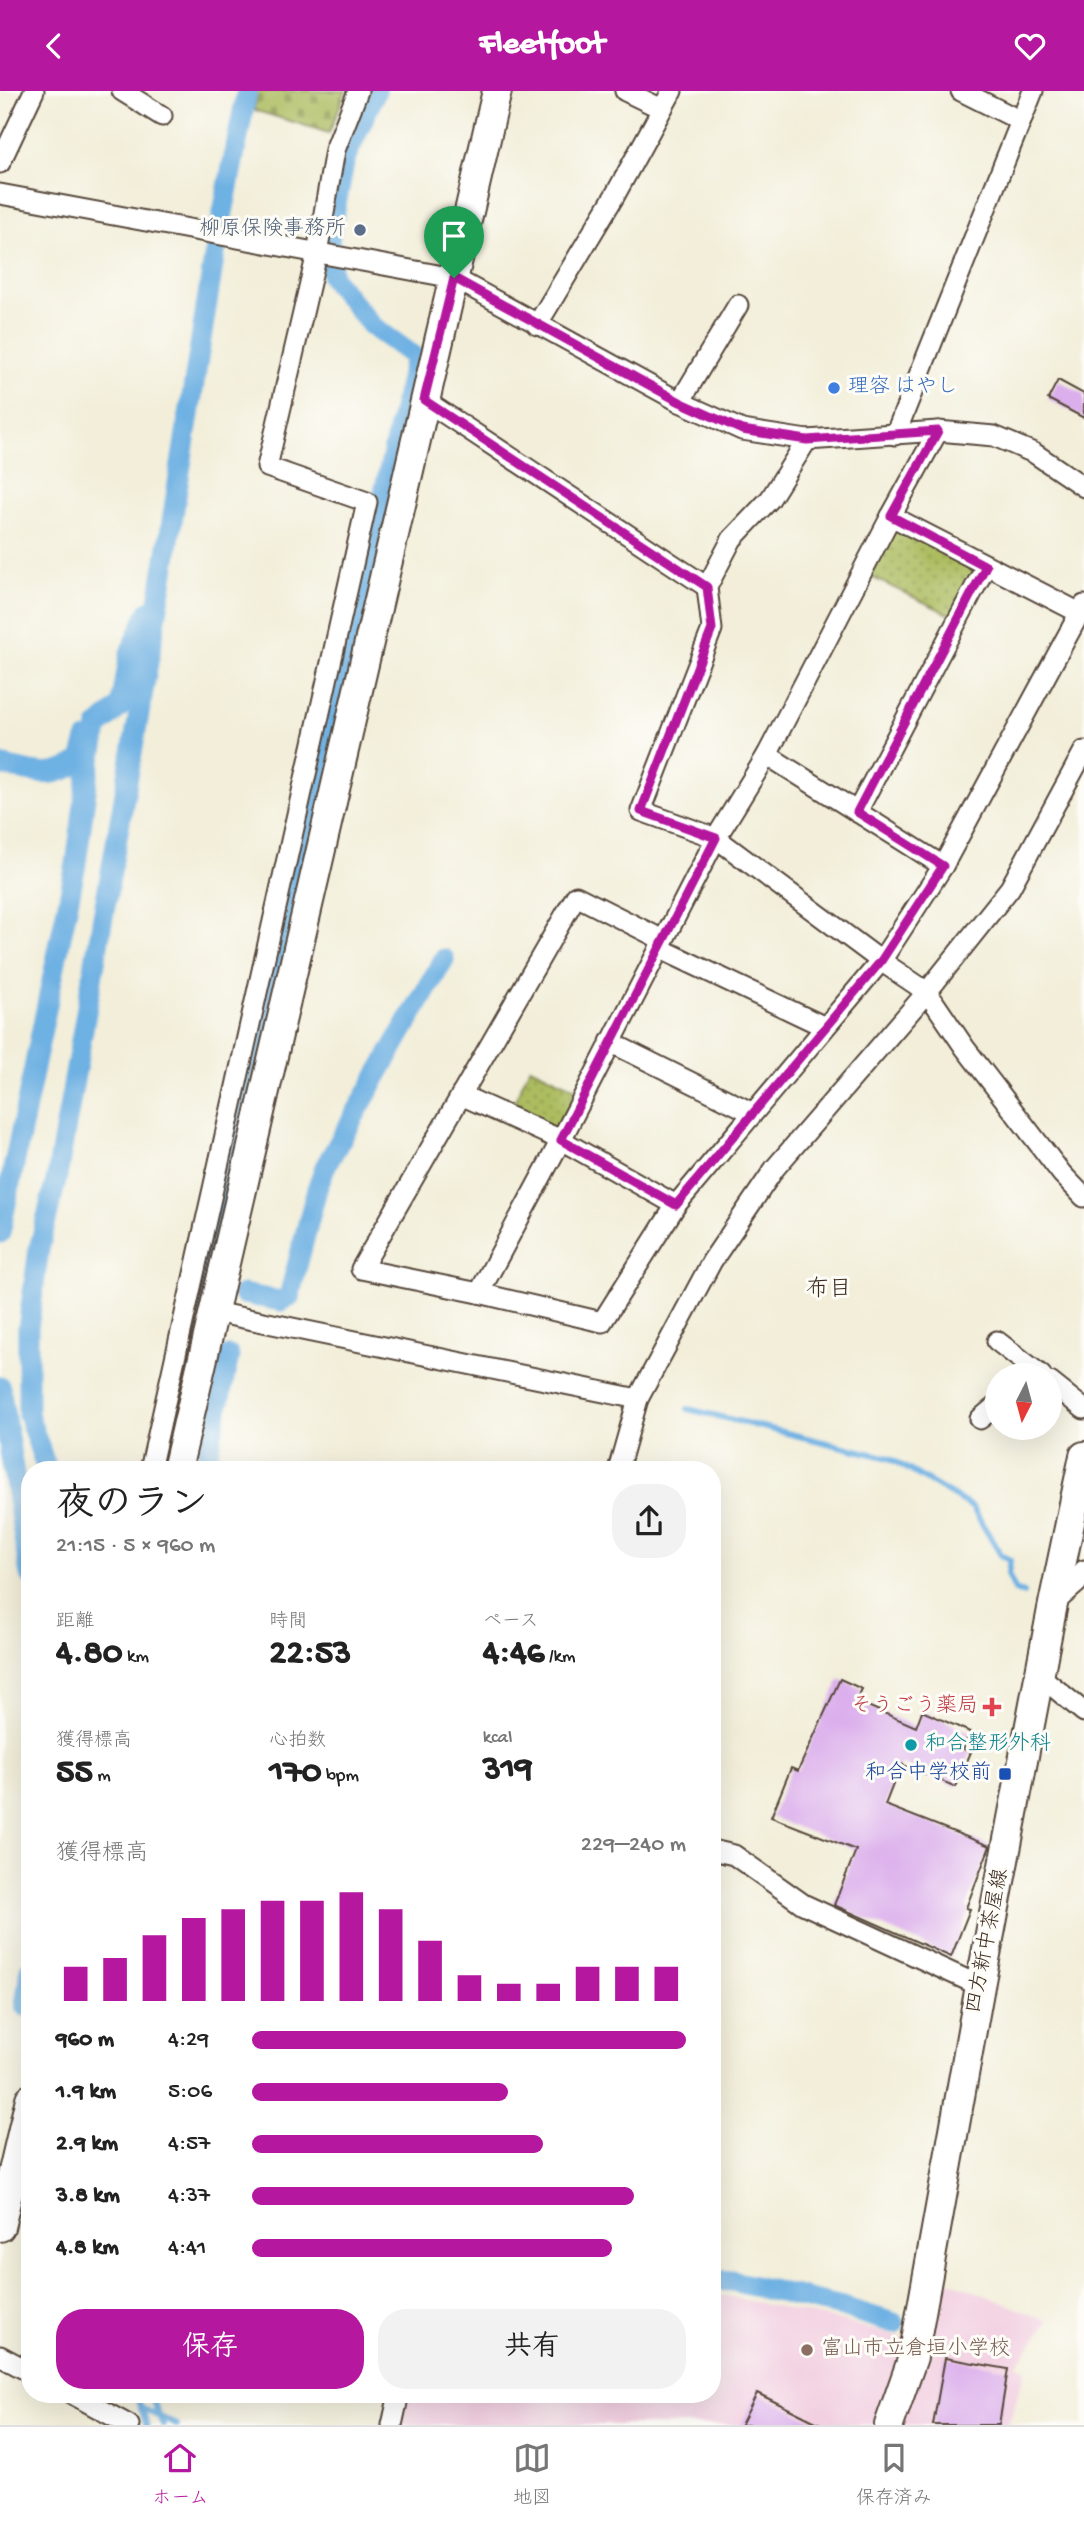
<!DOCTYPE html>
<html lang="ja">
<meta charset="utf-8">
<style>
:root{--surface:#fff;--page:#f2f2f2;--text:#222;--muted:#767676;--line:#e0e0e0;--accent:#b5179e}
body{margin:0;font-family:"Gochi Hand","Klee One",sans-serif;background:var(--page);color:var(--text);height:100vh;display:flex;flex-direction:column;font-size:26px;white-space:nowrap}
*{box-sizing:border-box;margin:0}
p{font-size:23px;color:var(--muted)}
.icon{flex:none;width:38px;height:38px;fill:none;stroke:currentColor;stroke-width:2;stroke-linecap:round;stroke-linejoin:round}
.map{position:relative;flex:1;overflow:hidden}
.panel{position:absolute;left:21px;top:1370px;width:700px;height:942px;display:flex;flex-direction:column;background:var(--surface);border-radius:28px;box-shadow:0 7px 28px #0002}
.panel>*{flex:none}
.needle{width:46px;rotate:186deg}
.tools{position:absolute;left:985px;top:1272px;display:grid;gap:14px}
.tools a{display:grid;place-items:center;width:77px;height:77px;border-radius:50%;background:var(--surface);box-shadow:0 7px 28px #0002;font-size:35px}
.pin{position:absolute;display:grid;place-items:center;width:60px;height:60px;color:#fff;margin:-72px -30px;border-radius:50% 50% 50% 0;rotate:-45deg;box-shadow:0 0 7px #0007}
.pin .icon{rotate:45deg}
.round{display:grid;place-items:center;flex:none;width:74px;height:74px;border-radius:28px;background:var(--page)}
.overview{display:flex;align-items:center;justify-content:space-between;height:119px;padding:0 35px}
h1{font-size:38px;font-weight:700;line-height:52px}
.stats{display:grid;grid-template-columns:repeat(3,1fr);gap:10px;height:119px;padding:7px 35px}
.stats div{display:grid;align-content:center}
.stats b{font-size:35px;font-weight:700}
.stats small{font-size:19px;font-weight:400}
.stats p{font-size:19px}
.chart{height:196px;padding:14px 35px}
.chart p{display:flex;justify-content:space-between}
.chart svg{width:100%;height:126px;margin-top:7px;stroke:var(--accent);stroke-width:6}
.button{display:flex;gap:14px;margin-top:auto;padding:14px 35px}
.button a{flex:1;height:80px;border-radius:28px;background:var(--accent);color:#fff;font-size:28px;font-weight:700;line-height:80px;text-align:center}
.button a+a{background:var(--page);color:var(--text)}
ul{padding:0 35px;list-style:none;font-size:23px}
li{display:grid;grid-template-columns:112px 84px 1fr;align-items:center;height:52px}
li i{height:18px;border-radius:9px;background:var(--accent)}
header{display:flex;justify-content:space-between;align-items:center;height:91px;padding:0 35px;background:var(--accent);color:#fff;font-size:32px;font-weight:700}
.dock{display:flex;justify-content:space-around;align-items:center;height:98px;border-top:2px solid var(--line);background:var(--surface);font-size:19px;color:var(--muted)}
.dock a{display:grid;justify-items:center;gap:4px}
.dock .active{color:var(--accent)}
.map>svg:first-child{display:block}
</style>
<header><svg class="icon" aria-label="back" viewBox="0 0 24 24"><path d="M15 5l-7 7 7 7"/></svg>Fleetfoot<svg class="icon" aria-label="heart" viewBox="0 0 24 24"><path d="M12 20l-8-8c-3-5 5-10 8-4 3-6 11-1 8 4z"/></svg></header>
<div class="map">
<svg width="1084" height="2334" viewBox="0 0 1084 2334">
<defs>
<pattern id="cemetery-stones" width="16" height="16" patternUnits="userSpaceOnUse" patternTransform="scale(1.75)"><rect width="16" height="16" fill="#acbc5e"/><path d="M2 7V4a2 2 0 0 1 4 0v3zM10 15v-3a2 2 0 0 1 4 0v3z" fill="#8d994d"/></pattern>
<pattern id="park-dots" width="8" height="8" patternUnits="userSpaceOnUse" patternTransform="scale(1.75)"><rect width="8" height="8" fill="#acbc5e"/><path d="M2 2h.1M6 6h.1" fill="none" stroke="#8d994d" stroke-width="1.8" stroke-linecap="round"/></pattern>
</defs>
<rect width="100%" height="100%" fill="#fdfcf7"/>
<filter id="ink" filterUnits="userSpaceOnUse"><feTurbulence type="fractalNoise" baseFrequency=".0143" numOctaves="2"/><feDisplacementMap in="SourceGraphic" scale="14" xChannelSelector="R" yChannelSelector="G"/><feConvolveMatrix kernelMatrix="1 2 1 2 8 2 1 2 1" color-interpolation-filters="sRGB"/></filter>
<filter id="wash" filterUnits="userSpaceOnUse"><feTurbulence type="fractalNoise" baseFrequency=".00686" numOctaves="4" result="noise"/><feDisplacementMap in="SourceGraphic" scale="28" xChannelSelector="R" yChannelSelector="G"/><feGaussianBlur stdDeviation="1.57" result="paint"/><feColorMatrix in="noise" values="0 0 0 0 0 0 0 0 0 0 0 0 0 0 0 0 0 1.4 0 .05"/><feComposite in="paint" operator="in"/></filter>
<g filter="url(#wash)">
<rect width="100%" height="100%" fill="#f2eed9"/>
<!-- built -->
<g fill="#f2cfe1">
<path d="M936,2184l112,46 -31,44 9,4 -18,56h-108z"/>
<path d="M712,2205h15l114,25 63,17 -20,70 -9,17h-485l9,-31h313z"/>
</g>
<!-- cemetery -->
<path fill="url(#cemetery-stones)" stroke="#74733e" stroke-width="2" d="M257,0h89l-17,42 -75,-23z"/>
<!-- park -->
<g fill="url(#park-dots)" stroke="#74733e" stroke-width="2">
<path d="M894,434l83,44 -24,47 -84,-40z"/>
<path d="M530,976l48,23 -21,40 -46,-21z"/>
</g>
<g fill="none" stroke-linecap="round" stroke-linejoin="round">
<!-- stream -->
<g stroke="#6eb1e3" stroke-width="6">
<path d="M688,1318l201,49 83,49 29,48 9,5 -2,14 7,16 8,3"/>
<path d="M135,2303l6,14 36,17"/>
<path d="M150,2303l13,31"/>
<path d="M141,2317l6,17"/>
</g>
<!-- canal -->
<g stroke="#6eb1e3" stroke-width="21">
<path d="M0,674c34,7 50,17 81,-4l6,-21"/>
<path d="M0,1142l76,-369 12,-89 10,-48 23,-21 9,-53 19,-42"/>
<path d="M243,1203l38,7 8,-4 28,-108 8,-22 119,-208"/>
<path d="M0,1296l30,188"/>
<path d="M47,1379l-19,-56v-86l11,-79 18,-73 105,-592 52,-326 33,-167"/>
<path d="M160,1379l255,-1113 -43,-31 -40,-48 -3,-38 16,-81 31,-68"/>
<path d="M204,1379l25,-114"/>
<path d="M25,1915l5,-37"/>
<path d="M712,2189l20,1 110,26 52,16"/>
</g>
</g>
<g id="blocks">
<!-- building -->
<g fill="#dbafec">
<path d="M1058,289l26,14v24l-36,-19z"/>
<path d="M840,1588l22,10 -6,12 60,26 6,-16 48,21 -7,17 8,3 -15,35 -55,-23 -16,41 105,41 -24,62 4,1 -19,48 -117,-52 22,-55 -85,-33 20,-49 7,3z"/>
<path d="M945,2267l63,11 -9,56h-66z"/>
<path d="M757,2302l65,32h-81z"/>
</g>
</g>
</g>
<g filter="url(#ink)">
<use href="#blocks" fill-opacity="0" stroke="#56473a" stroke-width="2"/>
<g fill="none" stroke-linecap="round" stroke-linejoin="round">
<defs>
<g id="street">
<path d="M122,0l40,25"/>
<path d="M625,0l37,18"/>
<path d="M961,0l60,30"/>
<path d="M0,72l34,-72"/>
<path d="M0,103l454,84 226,124 62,28 65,10 131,-9 56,5 40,17 50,34"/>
<path d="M537,234l78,-130 57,-104"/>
<path d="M424,309l283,187"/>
<path d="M680,311l58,-97"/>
<path d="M938,340l-47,85 -124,239 -51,83 -155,302 -82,153 123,29 74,-117 205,-244 62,-95 141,-261"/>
<path d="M895,344l138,-344"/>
<path d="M807,349l-37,59 -38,40 -25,48 5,42 -71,182 75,27 165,123 46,31 38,56 97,126 22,23"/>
<path d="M891,425l189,97"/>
<path d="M767,664l176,111"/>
<path d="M857,721l129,-246"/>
<path d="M659,857l166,79"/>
<path d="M610,951l143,71"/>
<path d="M461,1004l100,45 115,65"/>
<path d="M479,1202l-118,-24 215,-373 87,44"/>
<path d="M214,1221l424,87"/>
<path d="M997,1250l44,34"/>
<path d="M1050,1291l34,27"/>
<path d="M980,1328l18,-15"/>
<path d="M150,1379l217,-968 -100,-35 50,-214 18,-103 23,-59"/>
<path d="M618,1379l20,-71 74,-138 63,-93 152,-176 83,-104 74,-137"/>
<path d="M1053,1513l24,-21 7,-13"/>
<path d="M1040,1585l44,36"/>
<path d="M712,1759l22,5 69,49 177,82"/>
<path d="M0,2265l30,16"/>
<path d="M72,2303l57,31"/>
<path d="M392,2334l7,-31"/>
</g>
<g id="secondary">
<path d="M177,1379l320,-1379"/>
<path d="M0,2136l30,-128"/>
<path d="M889,2334l24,-68 67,-371 73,-382 31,-148"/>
</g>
</defs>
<!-- street casing -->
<use href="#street" stroke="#56473a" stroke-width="23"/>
<!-- secondary casing -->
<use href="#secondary" stroke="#56473a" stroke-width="32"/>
<!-- street -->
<use href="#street" stroke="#fff" stroke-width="19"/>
<!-- secondary -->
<use href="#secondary" stroke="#fff" stroke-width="28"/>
</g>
</g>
<g fill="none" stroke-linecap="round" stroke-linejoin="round" filter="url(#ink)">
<defs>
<path id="route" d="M454,187l226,124 62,28 65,10 131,-9 -47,85 95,50 -129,246 86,54 -62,95 -205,244 -115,-65 155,-302 -75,-27 71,-182 -5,-42 -283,-187z"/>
</defs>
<!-- route casing -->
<use href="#route" stroke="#fff" stroke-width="14"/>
<!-- route -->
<use href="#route" stroke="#b5179e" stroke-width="9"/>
</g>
<!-- markers -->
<circle fill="#5c6f8a" stroke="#fdfcf7" stroke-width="2.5" cx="360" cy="139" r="7"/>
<circle fill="#3f7fe0" stroke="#fdfcf7" stroke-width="2.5" cx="834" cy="297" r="7"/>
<path fill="#e0444e" stroke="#fdfcf7" stroke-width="2.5" d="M988.5 1605.5h7v7h7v7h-7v7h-7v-7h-7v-7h7z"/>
<circle fill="#0f9aa8" stroke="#fdfcf7" stroke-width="2.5" cx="911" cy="1654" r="7"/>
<rect fill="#1a4fb4" stroke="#fdfcf7" stroke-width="2.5" x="998" y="1676" width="14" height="14" rx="3.5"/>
<circle fill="#8d6e63" stroke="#fdfcf7" stroke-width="2.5" cx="807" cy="2259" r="7"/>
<g text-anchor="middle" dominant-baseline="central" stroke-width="6" stroke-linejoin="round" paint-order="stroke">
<!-- service labels -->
<g font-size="21" fill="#4e5e75" stroke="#fdfcf7" text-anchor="end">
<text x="346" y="139">柳原保険事務所</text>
</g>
<!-- shop labels -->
<g font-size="21" fill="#366cbe" stroke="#fdfcf7" text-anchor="start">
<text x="848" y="297">理容 はやし</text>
</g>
<!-- health labels -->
<g font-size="21" fill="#be3a42" stroke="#fdfcf7" text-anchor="end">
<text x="978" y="1616">そうごう薬局</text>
</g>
<!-- culture labels -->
<g font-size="21" fill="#0d838f" stroke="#fdfcf7" text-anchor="start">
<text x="925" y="1654">和合整形外科</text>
</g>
<!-- transit labels -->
<g font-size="21" fill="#164399" stroke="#fdfcf7" text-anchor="end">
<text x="991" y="1683">和合中学校前</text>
</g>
<!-- street labels -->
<g font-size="21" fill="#3b2a1e" stroke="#fdfcf7">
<text transform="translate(989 1850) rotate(-79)">四方新中茶屋線</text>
</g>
<!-- education labels -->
<g font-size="21" fill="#785e54" stroke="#fdfcf7" text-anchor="start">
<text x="821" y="2259">富山市立倉垣小学校</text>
</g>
<!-- neighbourhood labels -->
<g font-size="23" fill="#3b2a1e" stroke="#fdfcf7">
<text x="829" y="1199">布目</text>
</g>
</g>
</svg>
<div class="tools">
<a><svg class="needle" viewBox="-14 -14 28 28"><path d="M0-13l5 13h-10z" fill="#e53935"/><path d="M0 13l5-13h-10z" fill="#767676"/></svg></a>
</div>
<div class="pin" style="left:454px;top:187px;background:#1e9e55"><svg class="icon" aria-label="arrive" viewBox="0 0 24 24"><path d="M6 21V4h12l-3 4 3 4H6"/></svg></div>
<section class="panel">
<div class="overview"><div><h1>夜のラン</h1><p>21:15 · 5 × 960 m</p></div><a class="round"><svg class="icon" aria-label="share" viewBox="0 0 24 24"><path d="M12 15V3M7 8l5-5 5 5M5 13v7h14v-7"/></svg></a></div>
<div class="stats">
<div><p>距離</p><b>4.80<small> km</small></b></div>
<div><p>時間</p><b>22:53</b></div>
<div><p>ペース</p><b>4:46<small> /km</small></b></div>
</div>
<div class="stats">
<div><p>獲得標高</p><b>55<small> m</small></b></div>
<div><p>心拍数</p><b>170<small> bpm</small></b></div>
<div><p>kcal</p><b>319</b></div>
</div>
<div class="chart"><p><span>獲得標高</span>229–240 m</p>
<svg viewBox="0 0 160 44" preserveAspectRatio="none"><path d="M5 44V32M15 44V29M25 44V21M35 44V15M45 44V12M55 44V9M65 44V9M75 44V6M85 44V12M95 44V23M105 44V35M115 44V38M125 44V38M135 44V32M145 44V32M155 44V32"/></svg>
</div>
<ul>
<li><b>960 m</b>4:29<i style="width:100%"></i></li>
<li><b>1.9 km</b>5:06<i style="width:59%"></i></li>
<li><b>2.9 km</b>4:57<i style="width:67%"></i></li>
<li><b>3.8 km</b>4:37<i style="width:88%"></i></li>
<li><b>4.8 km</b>4:41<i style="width:83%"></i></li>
</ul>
<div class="button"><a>保存</a><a>共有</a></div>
</section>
</div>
<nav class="dock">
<a class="active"><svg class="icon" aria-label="home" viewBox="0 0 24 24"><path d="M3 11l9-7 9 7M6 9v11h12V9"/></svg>ホーム</a>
<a><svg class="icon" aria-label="map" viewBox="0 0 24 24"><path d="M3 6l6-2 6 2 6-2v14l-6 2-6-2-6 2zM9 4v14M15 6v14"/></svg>地図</a>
<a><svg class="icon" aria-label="saved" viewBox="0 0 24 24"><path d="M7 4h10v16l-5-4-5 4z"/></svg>保存済み</a>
</nav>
